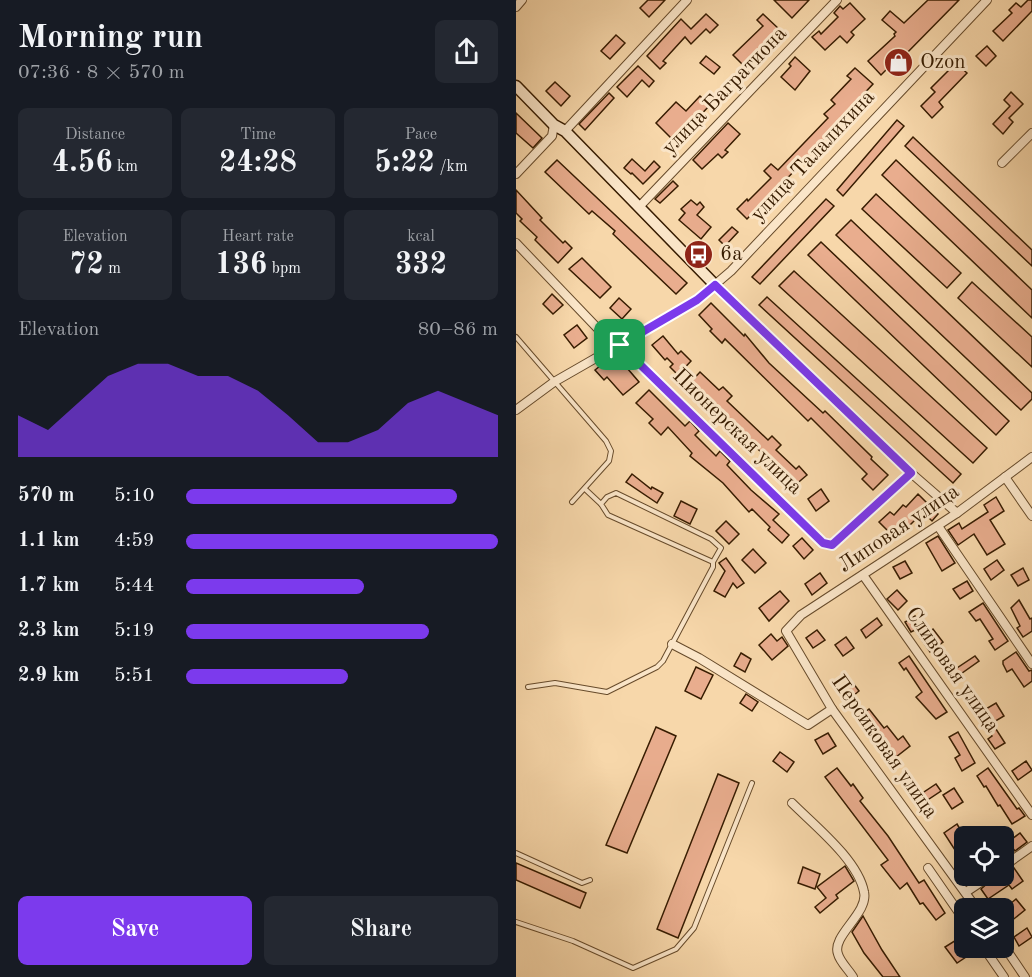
<!DOCTYPE html>
<meta charset="utf-8">
<style>
:root{--surface:#171b24;--page:#242831;--text:#f1f3f6;--muted:#9ea1a6;--accent:#7c3aed}
body{margin:0;font-family:"Old Standard TT",serif;background:var(--page);color:var(--text);height:100vh;display:flex;flex-direction:column;font-size:22px;white-space:nowrap}
*{box-sizing:border-box;margin:0}
p{font-size:20px;color:var(--muted)}
.icon{flex:none;width:33px;height:33px;fill:none;stroke:currentColor;stroke-width:2;stroke-linecap:round;stroke-linejoin:round}
.map{position:relative;flex:1;overflow:hidden}
.side{display:flex;flex-direction:column;background:var(--surface);width:516px}
.side>*{flex:none}
.tools{position:absolute;left:438px;top:826px;display:grid;gap:12px}
.tools a{display:grid;place-items:center;width:60px;height:60px;border-radius:9px;background:var(--surface);box-shadow:0 6px 24px #0002;font-size:30px}
.pin{position:absolute;display:grid;place-items:center;width:51px;height:51px;color:#fff;margin:-26px;border-radius:12px;box-shadow:0 3px 9px #0006}
.round{display:grid;place-items:center;flex:none;width:63px;height:63px;border-radius:9px;background:var(--page)}
.head{display:flex;align-items:center;justify-content:space-between;height:102px;padding:0 18px}
h1{font-size:33px;font-weight:800;line-height:45px}
.stats{display:grid;grid-template-columns:repeat(3,1fr);gap:9px;height:102px;padding:6px 18px}
.stats div{display:grid;align-content:center;border-radius:9px;background:var(--page);text-align:center}
.stats b{font-size:30px;font-weight:800}
.stats small{font-size:16px;font-weight:400}
.stats p{font-size:16px}
.chart{height:168px;padding:12px 18px}
.chart p{display:flex;justify-content:space-between}
.chart svg{width:100%;height:108px;margin-top:6px;fill:var(--accent);opacity:.7}
.action{display:flex;gap:12px;margin-top:auto;padding:12px 18px}
.action a{flex:1;height:69px;border-radius:9px;background:var(--accent);color:#fff;font-size:24px;font-weight:800;line-height:69px;text-align:center}
.action a+a{background:var(--page);color:var(--text)}
ul{padding:0 18px;list-style:none;font-size:20px}
li{display:grid;grid-template-columns:96px 72px 1fr;align-items:center;height:45px}
li i{height:15px;border-radius:8px;background:var(--accent)}
main{display:flex;flex:1;min-height:0}
.map>svg:first-child{display:block}
</style>
<main>
<section class="side">
<div class="head"><div><h1>Morning run</h1><p>07:36 · 8 × 570 m</p></div><a class="round"><svg class="icon" aria-label="share" viewBox="0 0 24 24"><path d="M12 15V3M7 8l5-5 5 5M5 13v7h14v-7"/></svg></a></div>
<div class="stats">
<div><p>Distance</p><b>4.56<small> km</small></b></div>
<div><p>Time</p><b>24:28</b></div>
<div><p>Pace</p><b>5:22<small> /km</small></b></div>
</div>
<div class="stats">
<div><p>Elevation</p><b>72<small> m</small></b></div>
<div><p>Heart rate</p><b>136<small> bpm</small></b></div>
<div><p>kcal</p><b>332</b></div>
</div>
<div class="chart"><p><span>Elevation</span>80–86 m</p>
<svg viewBox="0 0 160 44" preserveAspectRatio="none"><path d="M0 44V27L10 33L20 22L30 11L40 6L50 6L60 11L70 11L80 17L90 27L100 38L110 38L120 33L130 22L140 17L150 22L160 27V44z"/></svg>
</div>
<ul>
<li><b>570 m</b>5:10<i style="width:87%"></i></li>
<li><b>1.1 km</b>4:59<i style="width:100%"></i></li>
<li><b>1.7 km</b>5:44<i style="width:57%"></i></li>
<li><b>2.3 km</b>5:19<i style="width:78%"></i></li>
<li><b>2.9 km</b>5:51<i style="width:52%"></i></li>
</ul>
<div class="action"><a>Save</a><a>Share</a></div>
</section>
<div class="map">
<svg width="516" height="977" viewBox="0 0 516 977">
<rect width="100%" height="100%" fill="#f7d7aa"/>
<filter id="stains"><feTurbulence type="fractalNoise" baseFrequency=".00333" numOctaves="4"/><feColorMatrix values="0 0 0 0 .2 0 0 0 0 .09 0 0 0 0 .02 0 0 0 .5 -.17"/></filter>
<radialGradient id="worn" r=".72"><stop offset=".6" stop-color="#630" stop-opacity="0"/><stop offset="1" stop-color="#630" stop-opacity=".3"/></radialGradient>
<!-- building -->
<g fill="#e9ad8e" stroke="#371c01" stroke-width="1.5">
<path d="M132,0h17l-16,17 -9,-9z"/>
<path d="M258,0h35l-17,18z"/>
<path d="M412,0h31l-57,58 2,2 -8,8 -4,-4 -11,11 -13,-14 27,-25 -1,-2 2,-2 -14,-12 8,-9 14,12z"/>
<path d="M512,0h4v11l-29,30 -10,-10 19,-18 -3,-3 7,-7 5,4z"/>
<path d="M334,3l15,16 -14,13 3,3 -7,8 -7,-7 -15,14 -13,-13 7,-6 2,3 17,-17 -4,-4 6,-7 3,3z"/>
<path d="M190,14l12,11 -8,8 -4,-4 -15,15 -6,-7 -22,24 3,2 -6,6 -13,-13 34,-37 10,10z"/>
<path d="M247,14l17,16 -34,38 -13,-13 30,-29 -6,-6z"/>
<path d="M100,35l9,8 -15,16 -9,-8z"/>
<path d="M471,46l9,10 -10,10 -10,-10z"/>
<path d="M190,56l14,11 -6,7 -14,-11z"/>
<path d="M279,57l15,14 -15,19 -14,-13 10,-11 -2,-2z"/>
<path d="M440,63l11,10 -28,29 4,5 -11,11 -11,-12 14,-14 -4,-4z"/>
<path d="M122,66l16,15 -5,6 -7,-7 -15,17 -10,-10z"/>
<path d="M339,68l18,16 -45,48 2,1 -14,16 -69,70 -10,-10 10,-10 1,2 23,-23 -7,-7 7,-7 7,6 50,-52 -4,-4 11,-10 -4,-4 20,-21 -4,-3z"/>
<path d="M39,82l15,14 -9,10 -15,-15z"/>
<path d="M495,92l12,12 -14,14 4,4 -10,12 -10,-10 17,-18 -6,-6z"/>
<path d="M93,93l5,5 -29,32 -6,-6z"/>
<path d="M184,96l10,9 -35,37 -19,-19 20,-21 10,9z"/>
<path d="M0,113l26,25 -9,10 -17,-15z"/>
<path d="M381,120l7,6 -61,70 -6,-6z"/>
<path d="M212,123l12,11 -15,16 3,2 -6,6 -4,-4 -16,15 -9,-9z"/>
<path d="M397,137l119,113v16l-127,-120z"/>
<path d="M116,159l13,12 9,-10 6,6 -17,17 -11,-11 -1,1 -7,-6z"/>
<path d="M41,160l130,123 -11,11 -63,-60 2,-3 -23,-20 -3,3 -44,-42z"/>
<path d="M380,160l136,130v28l-150,-143z"/>
<path d="M157,181l5,5 -18,17 -5,-4z"/>
<path d="M0,190l26,28 -2,2 23,23 2,-2 7,7 -14,15 -23,-23 2,-3 -17,-16 2,-2 -6,-6z"/>
<path d="M360,194l85,79 -14,15 -85,-79z"/>
<path d="M310,199l8,7 -74,78 -8,-7z"/>
<path d="M175,200l6,5 3,-3 4,5 -7,8 14,12 -10,12 -22,-19 6,-7 -4,-4z"/>
<path d="M335,220l181,173v6l-11,11 -185,-175z"/>
<path d="M216,227l6,5 -13,14 -6,-6z"/>
<path d="M305,242l188,179 -13,14 -188,-180z"/>
<path d="M66,258l29,29 -11,11 -31,-29z"/>
<path d="M278,271l193,177 -14,15 -194,-177z"/>
<path d="M456,282l60,55v30l-74,-69z"/>
<path d="M36,294l11,11 -10,9 -10,-10z"/>
<path d="M251,297l194,177 -8,9 -194,-178z"/>
<path d="M103,298l12,11 -9,10 -12,-11z"/>
<path d="M195,303l33,33 1,-2 24,29 54,50 2,-2 47,46 -1,2 17,16 -15,15 -11,-11 5,-5 -56,-56 -3,3 -83,-82 -3,4 -12,-12 2,-2 -13,-14z"/>
<path d="M61,325l10,13 -13,10 -10,-13z"/>
<path d="M147,336l15,18 3,-3 10,10 -13,14 -8,-8 3,-3 -6,-6 -2,2 -13,-15z"/>
<path d="M99,354l24,28 -16,13 -16,-18 -3,3 -9,-10z"/>
<path d="M184,372l19,18 4,-3 9,9 -5,5 41,39 4,-4 9,9 -5,5 20,19 3,-3 8,9 -13,11 -42,-43 -2,2 -28,-24 3,-4 -23,-24 -3,3 -11,-11z"/>
<path d="M133,390l36,36 5,-5 9,10 -4,4 21,21 4,-5 10,10 -3,4 24,25 28,24 -6,6 16,15 -7,8 -14,-13 2,-3 -18,-18 -3,3 -26,-29 -33,-27 2,-3 -24,-26 -7,8 -12,-12 4,-4 -17,-16z"/>
<path d="M116,474l19,15 1,-2 11,6 -6,10 -31,-21z"/>
<path d="M305,489l8,12 -13,10 -8,-12z"/>
<path d="M402,494l20,20 -6,7 -9,-9 -27,27 -17,-17 11,-10 4,3 9,-10 3,2z"/>
<path d="M480,497l8,14 -14,9 15,24 -18,11 -13,-21 -16,11 -10,-15 11,-7 3,6 26,-17 -4,-7z"/>
<path d="M165,501l16,8 -7,15 -16,-8z"/>
<path d="M210,521l13,13 -10,10 -13,-13z"/>
<path d="M422,536l17,27 -13,8 -16,-28z"/>
<path d="M286,538l11,12 -9,9 -11,-13z"/>
<path d="M237,549l13,14 -11,10 -13,-13z"/>
<path d="M210,558l18,25 -7,5 -4,-5 -8,14 -11,-6 11,-20 -6,-8z"/>
<path d="M481,560l7,10 -13,10 -7,-11z"/>
<path d="M389,561l7,12 -12,6 -7,-12z"/>
<path d="M507,568l6,12 -11,6 -7,-11z"/>
<path d="M304,573l7,10 -15,12 -7,-11z"/>
<path d="M451,581l6,10 -13,8 -7,-10z"/>
<path d="M381,590l10,11 -9,9 -11,-11z"/>
<path d="M264,591l9,10 -20,20 -10,-13z"/>
<path d="M503,600l11,19 2,-1v13l-9,6 -6,-9 3,-2 -9,-18z"/>
<path d="M467,603l25,38 -13,9 -6,-9 4,-2 -13,-20 -4,2 -7,-9z"/>
<path d="M399,616l11,19 7,-6 10,13 -13,10 -15,-22 -4,2 -6,-10z"/>
<path d="M361,618l5,7 -16,13 -5,-8z"/>
<path d="M301,630l8,10 -12,8 -7,-10z"/>
<path d="M255,634l6,7 5,-4 6,9 -16,14 -13,-15z"/>
<path d="M330,637l8,11 -11,8 -8,-11z"/>
<path d="M500,652l13,19 3,-1v11l-8,6 -12,-18 -5,3 -4,-8v-3z"/>
<path d="M225,653l10,6 -6,13 -11,-6z"/>
<path d="M393,656l38,56 -11,7 -20,-22 6,-5 -16,-24 -2,2 -5,-7z"/>
<path d="M459,656l4,5 -24,17 -4,-6z"/>
<path d="M180,667l17,8 -12,24 -16,-8z"/>
<path d="M337,683l6,8 -12,10 -7,-8z"/>
<path d="M230,694l12,8 -6,9 -12,-8z"/>
<path d="M480,703l8,13 -12,7 13,20 -10,6 -7,-10 4,-3 -13,-23z"/>
<path d="M353,709l15,19 3,-2 11,14 5,-4 7,10 -14,11 -11,-14 -3,2 -23,-28z"/>
<path d="M140,727l20,9 -49,117 -21,-8z"/>
<path d="M442,732l17,31 -13,8 -7,-13 5,-3 -11,-18z"/>
<path d="M312,733l8,13 -13,8 -8,-14z"/>
<path d="M264,752l14,10 -7,10 -14,-11z"/>
<path d="M510,761l6,9 -14,10 -6,-9z"/>
<path d="M321,768l14,18 2,-2 10,14 -3,3 28,35 31,47 5,-3 21,33 -9,7 -13,-17 -3,1 -13,-21 -7,6 -19,-24 7,-5 -63,-83z"/>
<path d="M472,768l29,41 2,-1 6,8 -13,8 -12,-19 -2,1 -12,-20 -2,1 -7,-11z"/>
<path d="M202,774l21,9 -61,155 -21,-9z"/>
<path d="M420,784l5,7 -18,12 -5,-7z"/>
<path d="M438,788l9,14 -11,7 -9,-14z"/>
<path d="M441,824l7,12v28l-20,-31z"/>
<path d="M504,833l7,9 -12,9 -7,-9z"/>
<path d="M0,863l70,30 -6,15 -64,-28z"/>
<path d="M329,866l9,15 -18,14 2,3 -18,15 -5,-6 11,-9 -9,-11z"/>
<path d="M287,867l17,7 -5,15 -17,-6z"/>
<path d="M498,868l9,13 -11,8 -3,-4 -21,14 -7,-10 15,-13h8z"/>
<path d="M500,899l9,11 -15,12 -6,-9v-4z"/>
<path d="M347,916l19,34 18,27h-17l-19,-24 -12,-21z"/>
<path d="M511,928l5,9 -13,9 -5,-9z"/>
<path d="M445,937l3,5v6h5l3,5 -15,10 -12,-16z"/>
</g>
<g fill="none" stroke-linecap="round" stroke-linejoin="round">
<defs>
<g id="lane">
<path d="M0,337l90,104 5,10 -2,10 -37,41"/>
<path d="M69,489l16,15"/>
<path d="M12,687l27,-4 52,9 50,-25 6,-6 50,-94v-5l-105,-47 -7,-11 6,-7 9,-4 95,46 10,9 -8,14"/>
<path d="M0,853l66,30 8,-3"/>
<path d="M0,922l57,19 60,27 43,-19 18,-21 58,-145"/>
</g>
<g id="street">
<path d="M0,7l6,-7"/>
<path d="M49,131l122,-131"/>
<path d="M486,163l30,-30"/>
<path d="M0,174l36,-38 2,-11"/>
<path d="M123,207l198,-207"/>
<path d="M0,243l87,91 17,11 203,198 9,2 79,-72"/>
<path d="M199,285l196,188 46,40"/>
<path d="M0,410l38,-28 143,-82 34,-29 256,-271"/>
<path d="M489,477l27,39"/>
<path d="M422,526l94,138"/>
<path d="M347,575l169,240"/>
<path d="M156,644l27,14 109,67 24,-16"/>
<path d="M276,803c23,23 66,57 72,89 5,21 -33,44 -26,62 2,8 11,16 15,23"/>
<path d="M488,866l28,-20"/>
<path d="M412,868l36,52"/>
<path d="M450,892l24,-16"/>
<path d="M461,909l-145,-200 -46,-78 15,-16 156,-102 75,-56"/>
<path d="M488,946l21,31"/>
<path d="M468,948l20,29"/>
</g>
<path id="secondary" d="M0,86l38,39 11,6 150,154"/>
</defs>
<!-- lane casing -->
<use href="#lane" stroke="#674b2b" stroke-width="6"/>
<!-- street casing -->
<use href="#street" stroke="#674b2b" stroke-width="10"/>
<!-- secondary casing -->
<use href="#secondary" stroke="#371c01" stroke-width="13"/>
<!-- lane -->
<use href="#lane" stroke="#fae5c8" stroke-width="4"/>
<!-- street -->
<use href="#street" stroke="#fae5c8" stroke-width="8"/>
<!-- secondary -->
<use href="#secondary" stroke="#fae5c8" stroke-width="10"/>
</g>
<g fill="none" stroke-linecap="round" stroke-linejoin="round">
<defs>
<path id="route" d="M199,285l196,188 -79,72 -9,-2 -203,-198 77,-45z"/>
</defs>
<!-- route casing -->
<use href="#route" stroke="#fff" stroke-width="12"/>
<!-- route -->
<use href="#route" stroke="#7c3aed" stroke-width="8"/>
</g>
<!-- icons -->
<defs>
<symbol id="shop-disc" viewBox="-11 -11 22 22"><circle r="9.5" fill="#8f2418" stroke="#fae5c8"/><path d="M-5-2.5h2.3a2.7 3.5 0 0 1 5.4 0H5L5.5 6h-11ZM-1.5-2.5h3a1.5 2.3 0 0 0-3 0Z" fill="#fff"/></symbol>
<symbol id="bus-disc" viewBox="-11 -11 22 22"><circle r="9.5" fill="#8f2418" stroke="#fae5c8"/><path d="M-5-6H5V4H4V6H2V4H-2V6H-4V4H-5ZM-3.5-4V0h7V-4ZM-3.5 1.2v1.5H-2V1.2ZM2 1.2v1.5H3.5V1.2Z" fill="#fff"/></symbol>
</defs>
<g fill-rule="evenodd">
<use href="#shop-disc" x="366" y="46" width="33" height="33"/>
<use href="#bus-disc" x="166" y="238" width="33" height="33"/>
</g>
<g text-anchor="middle" dominant-baseline="central" stroke-width="6" stroke-linejoin="round" paint-order="stroke">
<!-- poi labels -->
<g font-size="21" fill="#371c01" stroke="#fae5c8" text-anchor="start">
<text x="404" y="62">Ozon</text>
<text x="204" y="254">6а</text>
</g>
<!-- street labels -->
<g font-size="21" fill="#371c01" stroke="#fae5c8">
<text transform="translate(209 91) rotate(-46)">улица Багратиона</text>
<text transform="translate(297 156) rotate(-47)">улица Талалихина</text>
<text transform="translate(221 432) rotate(44)">Пионерская улица</text>
<text transform="translate(383 529) rotate(-34)">Липовая улица</text>
<text transform="translate(436 670) rotate(55)">Сливовая улица</text>
<text transform="translate(368 747) rotate(55)">Персиковая улица</text>
</g>
</g>
<rect width="100%" height="100%" filter="url(#stains)"/>
<rect width="100%" height="100%" fill="url(#worn)"/>
</svg>
<div class="tools">
<a><svg class="icon" aria-label="locate" viewBox="0 0 24 24"><circle cx="12" cy="12" r="6"/><path d="M12 2v4M12 18v4M2 12h4M18 12h4"/></svg></a>
<a><svg class="icon" aria-label="layers" viewBox="0 0 24 24"><path d="M12 4l9 5-9 5-9-5zM3 14l9 5 9-5"/></svg></a>
</div>
<div class="pin" style="left:104px;top:345px;background:#1e9e55"><svg class="icon" aria-label="arrive" viewBox="0 0 24 24"><path d="M6 21V4h12l-3 4 3 4H6"/></svg></div>
</div>
</main>
